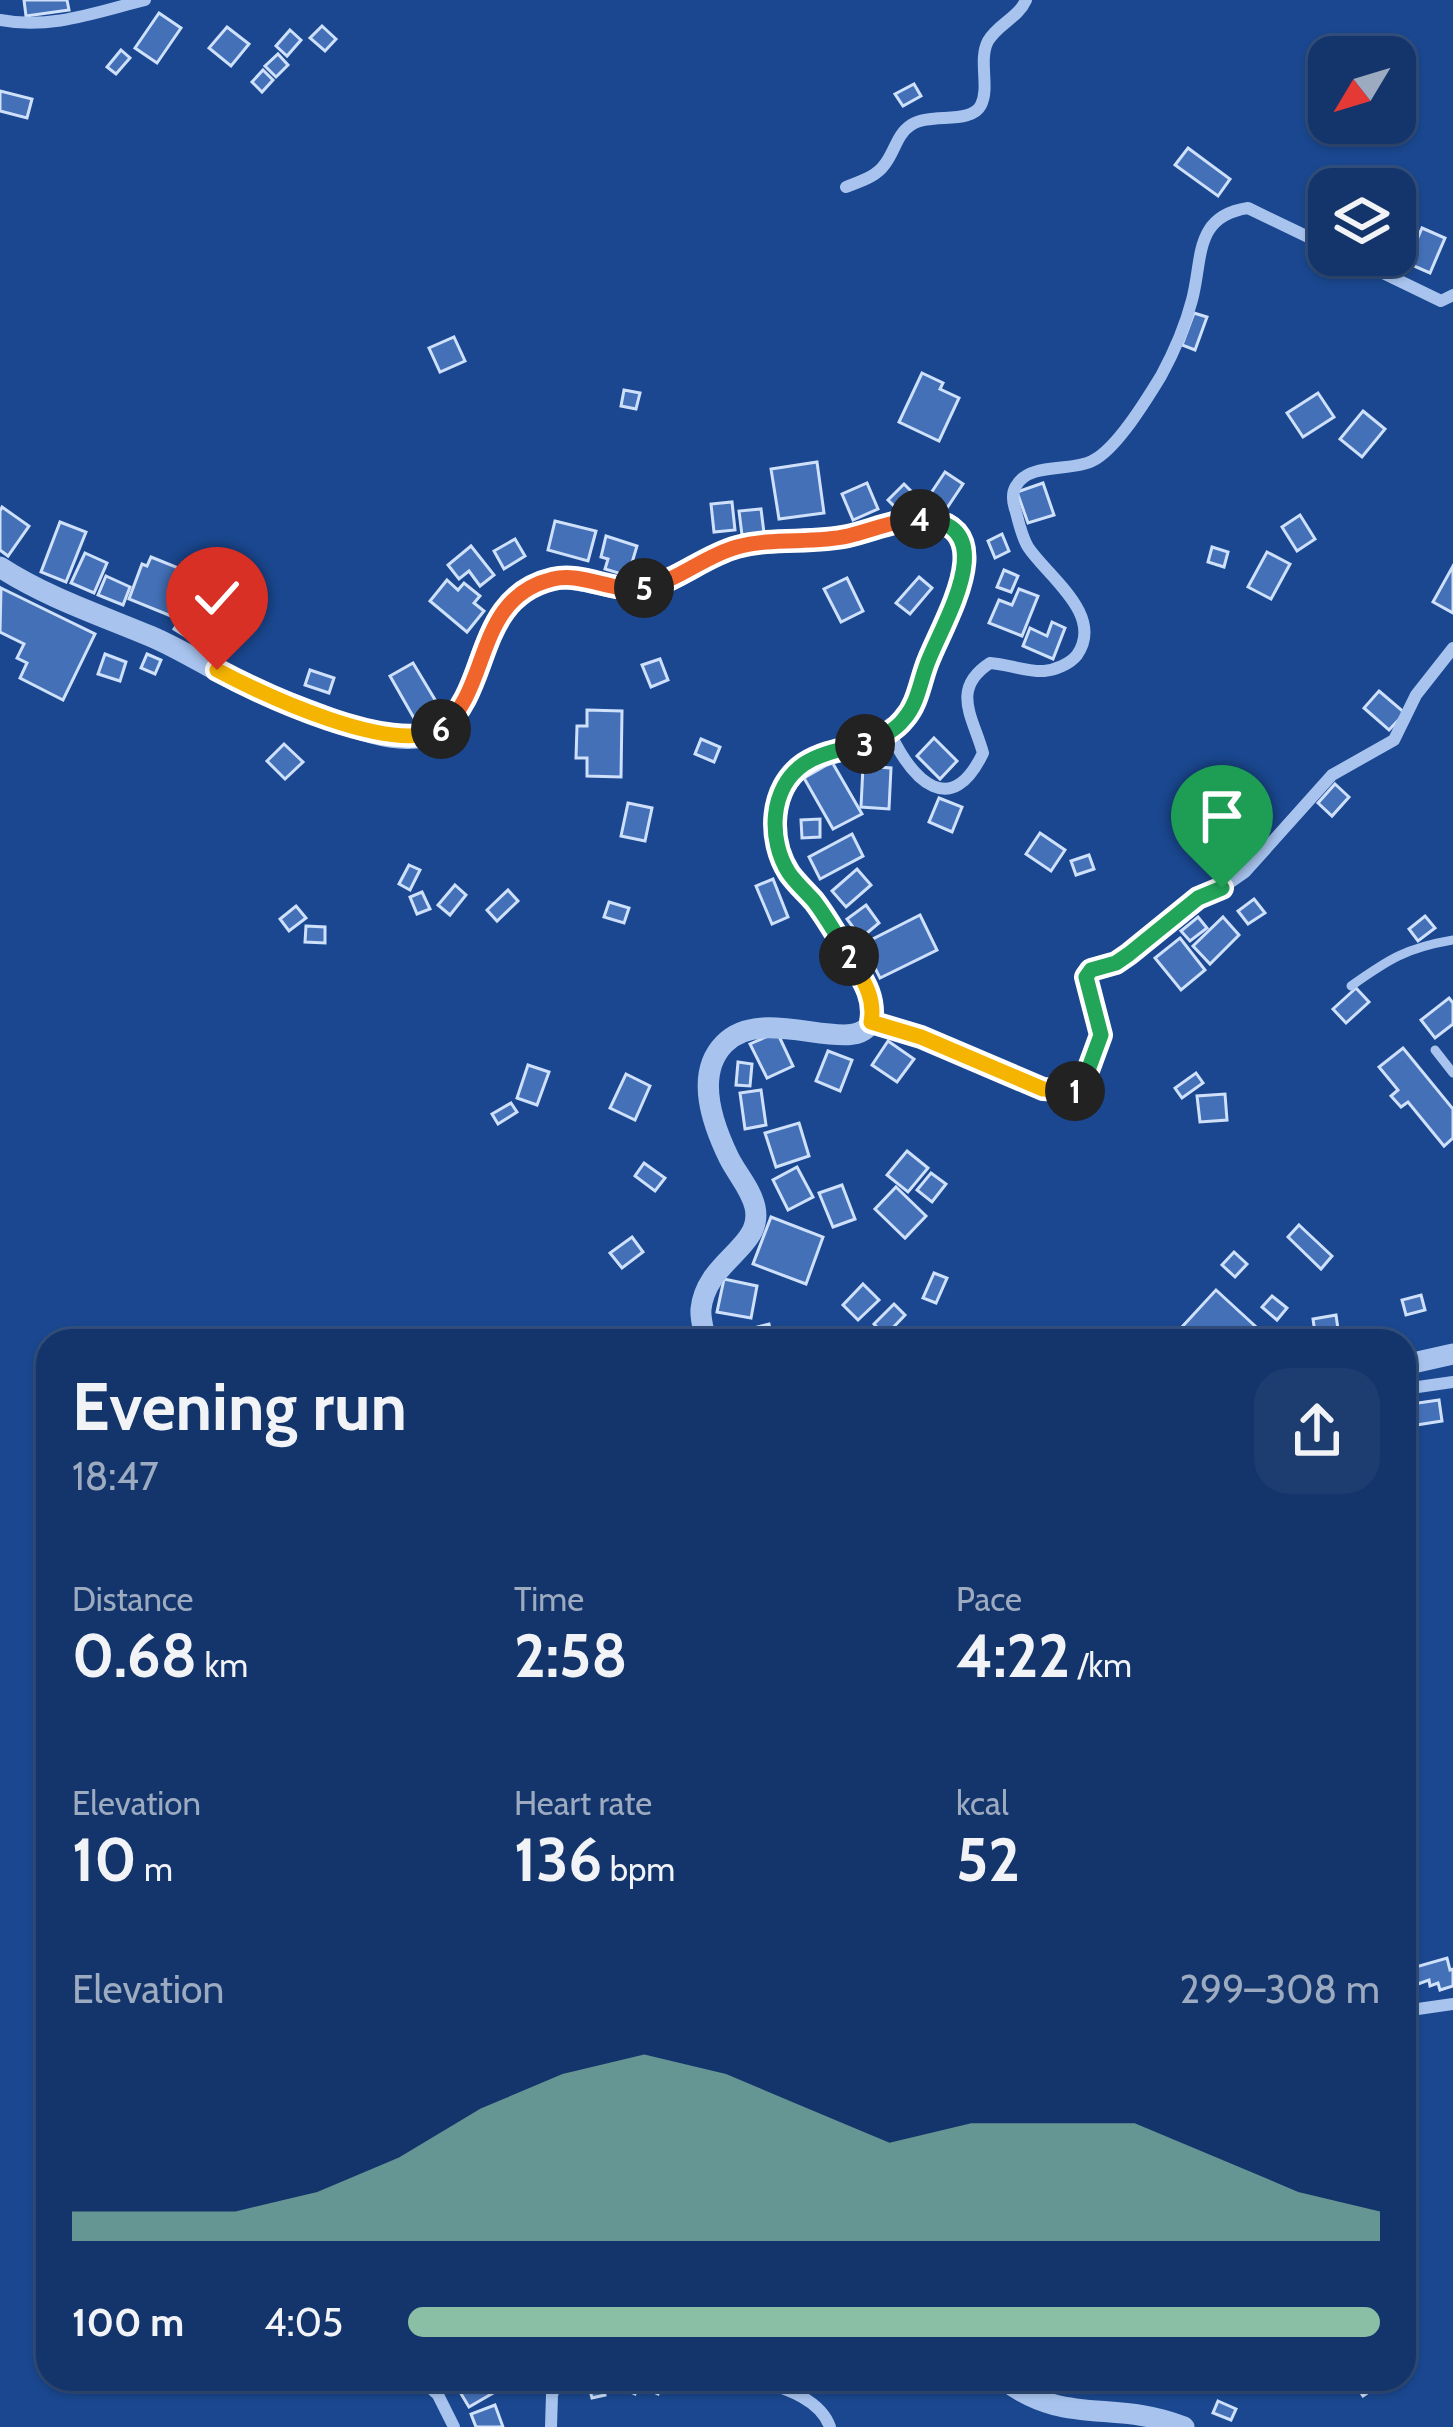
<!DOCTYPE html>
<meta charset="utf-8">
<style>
:root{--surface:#14356b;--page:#1d3d71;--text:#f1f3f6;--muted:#9dabc1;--line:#33507e;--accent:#8abfa5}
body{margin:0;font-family:Cabin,sans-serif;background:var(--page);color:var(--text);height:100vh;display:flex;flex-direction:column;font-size:45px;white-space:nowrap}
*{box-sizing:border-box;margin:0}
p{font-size:39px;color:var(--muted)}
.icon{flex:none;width:66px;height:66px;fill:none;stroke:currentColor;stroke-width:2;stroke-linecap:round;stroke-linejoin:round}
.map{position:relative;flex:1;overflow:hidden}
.panel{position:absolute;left:36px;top:1329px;width:1380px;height:1062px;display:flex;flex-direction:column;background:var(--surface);border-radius:36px;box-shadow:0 3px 9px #0004,0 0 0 3px var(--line)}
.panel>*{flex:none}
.needle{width:78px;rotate:232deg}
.buttons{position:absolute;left:1308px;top:36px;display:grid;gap:24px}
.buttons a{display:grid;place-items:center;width:108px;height:108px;border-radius:24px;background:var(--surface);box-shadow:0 3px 9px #0004,0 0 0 3px var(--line);font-size:60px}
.pin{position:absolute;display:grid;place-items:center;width:102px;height:102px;color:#fff;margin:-123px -51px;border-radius:50% 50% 50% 0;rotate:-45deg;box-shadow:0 0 12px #0007}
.pin .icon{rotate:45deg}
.km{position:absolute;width:60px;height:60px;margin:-30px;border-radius:50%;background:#222;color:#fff;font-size:33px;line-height:60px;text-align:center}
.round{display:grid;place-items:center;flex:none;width:126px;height:126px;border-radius:36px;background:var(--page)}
.head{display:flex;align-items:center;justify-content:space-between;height:204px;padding:0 36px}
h1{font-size:66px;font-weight:700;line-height:90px}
.metrics{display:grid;grid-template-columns:repeat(3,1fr);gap:18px;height:204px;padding:12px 36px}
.metrics div{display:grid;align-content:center}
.metrics b{font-size:60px;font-weight:700}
.metrics small{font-size:33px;font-weight:400}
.metrics p{font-size:33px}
.chart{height:336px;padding:24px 36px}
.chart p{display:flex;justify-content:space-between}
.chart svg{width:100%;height:216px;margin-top:12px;fill:var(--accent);opacity:.7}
ul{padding:0 36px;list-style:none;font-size:39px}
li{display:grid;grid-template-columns:192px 144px 1fr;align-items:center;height:90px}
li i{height:30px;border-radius:15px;background:var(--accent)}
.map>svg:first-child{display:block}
</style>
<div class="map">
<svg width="1453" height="2427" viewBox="0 0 1453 2427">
<rect width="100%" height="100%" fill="#1a478f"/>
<!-- building -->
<g fill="#4370b7" stroke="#cee0fa" stroke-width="3">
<path d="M24,0h43l2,10 -43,6z"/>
<path d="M159,13l22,15 -24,35 -22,-15z"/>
<path d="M322,26l14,13 -11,12 -15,-13z"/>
<path d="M227,27l22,17 -18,22 -22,-18z"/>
<path d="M290,30l11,10 -14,16 -11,-10z"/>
<path d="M121,50l9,8 -14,16 -9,-7z"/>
<path d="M278,54l10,11 -12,12 -11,-11z"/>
<path d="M263,70l10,10 -11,12 -10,-10z"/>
<path d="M914,84l7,12 -18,10 -8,-12z"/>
<path d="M0,91l32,8 -5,19 -27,-7z"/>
<path d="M1188,148l42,31 -12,17 -43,-31z"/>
<path d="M1422,228l23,10 -15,35 -23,-10z"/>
<path d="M1194,313l13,4 -12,33 -13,-5z"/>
<path d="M454,337l11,24 -25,11 -11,-24z"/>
<path d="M922,373l21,10 -3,6 19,9 -20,43 -40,-19z"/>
<path d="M624,390l16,3 -4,16 -15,-3z"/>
<path d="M1318,393l16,24 -31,20 -16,-24z"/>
<path d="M1363,411l22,18 -23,28 -22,-18z"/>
<path d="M817,462l7,51 -45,6 -8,-50z"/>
<path d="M945,472l18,12 -18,27 -18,-12z"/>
<path d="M867,483l11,26 -25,11 -11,-26z"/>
<path d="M1043,483l11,32 -26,8 -11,-31z"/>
<path d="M904,484l12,12 -16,16 -12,-12z"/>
<path d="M732,502l3,28 -21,2 -3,-28z"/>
<path d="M2,507l27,19 -21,30 -8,-6v-39z"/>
<path d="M761,509l3,24 -22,2 -3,-24z"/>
<path d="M1300,515l15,24 -18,12 -15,-24z"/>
<path d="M555,521l41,10 -8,30 -40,-11z"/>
<path d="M60,522l26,10 -20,50 -25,-10z"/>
<path d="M1002,534l7,17 -14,7 -7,-17z"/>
<path d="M606,536l31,10 -9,30 -23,-7 3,-10 -7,-2z"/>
<path d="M515,539l10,17 -21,13 -10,-18z"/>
<path d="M471,546l23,29 -14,11 -11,-15 -10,8 -11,-14z"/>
<path d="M1212,547l16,5 -4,15 -16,-5z"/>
<path d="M1267,552l23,12 -19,35 -23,-12z"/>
<path d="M85,553l22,10 -13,30 -23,-10z"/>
<path d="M151,557l30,12 -3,9 7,3 -14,35 -42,-17 13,-35 5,2z"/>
<path d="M1453,566v47l-20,-11z"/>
<path d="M1004,570l14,6 -7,16 -14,-5z"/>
<path d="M106,576l24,11 -7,18 -25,-10z"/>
<path d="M919,577l13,11 -22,26 -14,-11z"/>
<path d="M847,578l16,33 -22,11 -17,-33z"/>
<path d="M447,580l11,10 6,-7 16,13 -6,7 10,8 -17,21 -37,-31z"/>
<path d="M1,588l94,46 -32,66 -43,-22 7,-15 -10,-5 7,-14 -24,-12z"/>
<path d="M1019,589l19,7 -16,40 -33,-13 10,-23 13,5z"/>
<path d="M215,596l14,8 -8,13 -14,-9z"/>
<path d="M183,616l26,18 -8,12 -27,-17z"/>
<path d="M1052,622l13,6 -12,31 -30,-13 7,-18 17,8z"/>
<path d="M105,654l21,8 -6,19 -22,-7z"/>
<path d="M147,654l14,6 -6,14 -14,-6z"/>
<path d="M660,659l8,21 -17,7 -9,-22z"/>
<path d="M413,663l30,50 -24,14 -29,-51z"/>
<path d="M310,670l24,8 -5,15 -24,-8z"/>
<path d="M1379,691l26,22 -16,17 -25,-22z"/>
<path d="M587,710l35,1 -1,66 -34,-1v-18h-11l1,-32h10z"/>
<path d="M934,738l23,23 -17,18 -23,-23z"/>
<path d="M701,739l19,8 -6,15 -19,-8z"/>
<path d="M284,744l19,18 -18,17 -18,-18z"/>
<path d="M832,762l30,52 -29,15 -29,-51z"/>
<path d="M863,766l28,2 -2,41 -28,-2z"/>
<path d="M1335,784l14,13 -17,19 -14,-13z"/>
<path d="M939,798l23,9 -10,25 -23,-10z"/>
<path d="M628,803l24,5 -7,33 -24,-5z"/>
<path d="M820,819v18l-18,1 -1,-18z"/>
<path d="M1040,833l25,17 -14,21 -25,-17z"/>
<path d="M852,834l11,22 -43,23 -11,-22z"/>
<path d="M1089,855l5,14 -18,6 -5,-14z"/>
<path d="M409,865l11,5 -10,20 -11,-6z"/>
<path d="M857,869l14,16 -25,22 -14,-16z"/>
<path d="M773,879l15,38 -16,7 -16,-38z"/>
<path d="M455,885l11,10 -16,20 -12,-10z"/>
<path d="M508,890l10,11 -21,20 -10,-11z"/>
<path d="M422,892l8,17 -13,5 -7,-17z"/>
<path d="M1254,899l11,14 -17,11 -10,-13z"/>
<path d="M609,902l20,6 -5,15 -20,-6z"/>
<path d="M866,905l13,18 -18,15 -14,-19z"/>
<path d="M296,906l10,12 -17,13 -9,-12z"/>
<path d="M920,915l17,35 -57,28 -17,-34z"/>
<path d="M1425,916l10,12 -17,13 -9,-12z"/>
<path d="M1198,917l9,11 -17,13 -9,-10z"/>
<path d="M1223,917l16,18 -29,29 -17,-18z"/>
<path d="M306,926l19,1v16l-20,-1z"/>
<path d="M1180,938l25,32 -24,20 -26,-32z"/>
<path d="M1356,988l13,14 -23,21 -13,-14z"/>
<path d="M1449,998l4,5v21l-18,14 -14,-18z"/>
<path d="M777,1032l16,34 -26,12 -17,-34z"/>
<path d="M888,1041l26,18 -17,23 -25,-17z"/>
<path d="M1403,1048l50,61v29l-9,8 -36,-44 -7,5 -10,-11 7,-6 -19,-23z"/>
<path d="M828,1051l24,9 -12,31 -24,-10z"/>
<path d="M738,1062l14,2 -2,22 -14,-1z"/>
<path d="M528,1065l21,7 -12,33 -20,-7z"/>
<path d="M1196,1073l7,10 -21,15 -7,-10z"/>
<path d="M626,1074l24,12 -15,34 -25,-12z"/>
<path d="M761,1090l5,35 -21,4 -5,-36z"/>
<path d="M1225,1094l2,26 -27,2 -3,-26z"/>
<path d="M511,1103l6,9 -19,12 -6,-10z"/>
<path d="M799,1123l10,33 -33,11 -11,-34z"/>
<path d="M907,1151l21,17 -20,24 -21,-17z"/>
<path d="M644,1163l21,15 -10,13 -20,-15z"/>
<path d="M797,1167l16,30 -25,13 -15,-30z"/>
<path d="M931,1173l15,11 -14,18 -15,-12z"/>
<path d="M842,1185l13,34 -22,8 -14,-34z"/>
<path d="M896,1187l30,29 -21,22 -30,-29z"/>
<path d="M771,1217l52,20 -17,47 -53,-20z"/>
<path d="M1299,1225l33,31 -11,13 -33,-32z"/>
<path d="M632,1237l11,15 -21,16 -12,-15z"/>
<path d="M1234,1252l13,12 -12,13 -13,-12z"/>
<path d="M934,1273l13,5 -11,25 -13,-5z"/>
<path d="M724,1279l33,7 -6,32 -34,-6z"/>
<path d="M863,1284l16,16 -21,20 -15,-15z"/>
<path d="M1216,1290l51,47 -4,4h-94z"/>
<path d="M1421,1295l4,15 -19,5 -4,-15z"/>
<path d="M1272,1296l15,12 -10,12 -15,-13z"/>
<path d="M894,1304l11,11 -20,21 -11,-12z"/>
<path d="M1336,1315l2,14 -23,4 -2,-14z"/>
<path d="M769,1324l4,17h-41l-2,-7z"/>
<path d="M1367,1334v7h-44v-4z"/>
<path d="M1439,1400l3,21 -38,6v-22z"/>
<path d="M1447,1958l3,12 3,-1v17l-13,4 -2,-7 -8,3 -1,-6 -14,5 -3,-9 -5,2 -2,-8z"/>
<path d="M470,2379h43l1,2 -45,26 -12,-20z"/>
<path d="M587,2379h15l3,16 -13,3z"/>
<path d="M625,2379h40l-7,15 -19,-9 -4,9 -14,-7z"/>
<path d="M1352,2379h23l4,6 -16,11z"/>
<path d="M1218,2401l18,8 -5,11 -18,-7z"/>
<path d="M495,2405l8,22h-27l-5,-13z"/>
</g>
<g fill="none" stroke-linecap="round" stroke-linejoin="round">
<!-- service -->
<g stroke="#a8c4ee" stroke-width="9">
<path d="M1351,986c38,-27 55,-38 102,-46"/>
<path d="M1435,1050l18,23"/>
</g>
<!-- minor -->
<g stroke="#a8c4ee" stroke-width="12">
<path d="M0,20c50,10 97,-8 145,-20"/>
<path d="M846,187c15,-6 30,-10 39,-23 10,-13 12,-30 26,-39 19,-13 60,0 70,-20 9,-18 -3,-45 7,-64 10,-17 30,-23 38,-41"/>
<path d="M1346,255l95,46 12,-6"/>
<path d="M890,733c23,48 61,87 93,20 -10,-36 -33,-64 7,-90 17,1 37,9 54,8 11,-1 26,-7 33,-16 28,-40 -30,-79 -49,-108 -6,-10 -9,-23 -12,-35 -3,-8 -5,-18 0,-26 13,-24 55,-14 76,-25 24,-11 55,-62 69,-85 13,-24 24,-49 31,-76 11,-40 1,-84 56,-92l81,39"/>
<path d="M871,1022l50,15 122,52 31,3 9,-7 18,-50 -15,-57 5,-8 25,-7 82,-64 24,-11 23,-16 87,-97 62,-35 22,-45 37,-47"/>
<path d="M1404,1389l49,-7"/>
<path d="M1404,2011l49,-7"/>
<path d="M421,2379l17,16 16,32"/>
<path d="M756,2379c27,9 64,19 74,48"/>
<path d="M551,2427l1,-32 6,-16"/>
</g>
<!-- tertiary -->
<g stroke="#a8c4ee" stroke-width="21">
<path d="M0,567c46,30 100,48 150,69 31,13 58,31 88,46 26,12 55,22 82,32 30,12 63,27 96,24 49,-5 53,-54 68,-90 9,-24 24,-47 46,-60 40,-24 77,9 118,0 33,-7 58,-32 90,-41 36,-9 74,-4 110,-11 18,-4 35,-12 53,-15 89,-17 64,61 42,110 -5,10 -11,20 -15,30 -10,25 -12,50 -34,68 -44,35 -102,10 -118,83 -5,21 2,44 14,62 7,9 15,17 22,25 16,20 65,92 61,116 -9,50 -108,-15 -149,29 -30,31 -11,81 5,114 8,16 22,31 26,49 9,41 -49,53 -54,102 -1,11 3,21 5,32"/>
<path d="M1404,1365l49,-11"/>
<path d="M1003,2379c62,48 111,20 181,48"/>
</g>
</g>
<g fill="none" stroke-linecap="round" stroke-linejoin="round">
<defs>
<path id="split-1" d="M1075,1091l8,-7 18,-49 -15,-58 5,-7 25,-7 13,-9 69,-56 24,-10"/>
<path id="split-2" d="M849,956c12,21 27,40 22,66l50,15 122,52 32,2"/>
<path id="split-3" d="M849,956c-11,-19 -22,-38 -35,-55 -8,-9 -18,-18 -25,-28 -21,-33 -20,-85 15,-109 18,-12 41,-15 61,-20"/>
<path id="split-4" d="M865,744c15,-7 29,-12 39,-25 15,-17 16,-39 25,-60 16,-40 76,-137 -9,-140"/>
<path id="split-5" d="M644,588c34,-7 60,-32 93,-41 36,-10 75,-3 111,-11 25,-6 47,-16 72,-17"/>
<path id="split-6" d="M441,729c51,-40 32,-131 112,-150 30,-7 60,14 91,9"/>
<path id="split-7" d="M217,670c47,25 176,86 224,59"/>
</defs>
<!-- split-1 casing -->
<use href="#split-1" stroke="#fff" stroke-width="24"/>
<!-- split-2 casing -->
<use href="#split-2" stroke="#fff" stroke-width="24"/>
<!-- split-3 casing -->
<use href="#split-3" stroke="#fff" stroke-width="24"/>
<!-- split-4 casing -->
<use href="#split-4" stroke="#fff" stroke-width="24"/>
<!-- split-5 casing -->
<use href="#split-5" stroke="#fff" stroke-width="24"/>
<!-- split-6 casing -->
<use href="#split-6" stroke="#fff" stroke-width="24"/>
<!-- split-7 casing -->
<use href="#split-7" stroke="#fff" stroke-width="24"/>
<!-- split-1 -->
<use href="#split-1" stroke="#22a559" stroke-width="15"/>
<!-- split-2 -->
<use href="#split-2" stroke="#f5b400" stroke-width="15"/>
<!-- split-3 -->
<use href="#split-3" stroke="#22a559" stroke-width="15"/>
<!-- split-4 -->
<use href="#split-4" stroke="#22a559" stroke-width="15"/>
<!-- split-5 -->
<use href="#split-5" stroke="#f0652b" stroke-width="15"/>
<!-- split-6 -->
<use href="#split-6" stroke="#f0652b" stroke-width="15"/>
<!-- split-7 -->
<use href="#split-7" stroke="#f5b400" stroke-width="15"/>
</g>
</svg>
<div class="buttons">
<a><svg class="needle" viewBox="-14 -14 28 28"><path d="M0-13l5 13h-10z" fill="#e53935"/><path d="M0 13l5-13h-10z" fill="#9dabc1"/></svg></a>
<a><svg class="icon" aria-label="layers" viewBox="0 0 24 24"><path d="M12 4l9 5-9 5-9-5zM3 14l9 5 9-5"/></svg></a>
</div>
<div class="pin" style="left:1222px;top:888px;background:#1e9e55"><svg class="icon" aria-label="arrive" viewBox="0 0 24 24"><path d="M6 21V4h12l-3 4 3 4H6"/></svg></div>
<div class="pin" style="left:217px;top:670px;background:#d93025"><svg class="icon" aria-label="check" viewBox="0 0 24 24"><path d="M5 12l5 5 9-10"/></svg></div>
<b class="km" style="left:1075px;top:1091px">1</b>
<b class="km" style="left:849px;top:956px">2</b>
<b class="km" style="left:865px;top:744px">3</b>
<b class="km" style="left:920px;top:519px">4</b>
<b class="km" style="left:644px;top:588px">5</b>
<b class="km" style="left:441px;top:729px">6</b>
<section class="panel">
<div class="head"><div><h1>Evening run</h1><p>18:47</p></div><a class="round"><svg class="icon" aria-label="share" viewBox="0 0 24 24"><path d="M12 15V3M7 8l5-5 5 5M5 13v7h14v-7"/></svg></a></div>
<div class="metrics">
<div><p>Distance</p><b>0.68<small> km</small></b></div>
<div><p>Time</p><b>2:58</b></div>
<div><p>Pace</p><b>4:22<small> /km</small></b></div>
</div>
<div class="metrics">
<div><p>Elevation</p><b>10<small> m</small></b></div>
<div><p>Heart rate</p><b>136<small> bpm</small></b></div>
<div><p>kcal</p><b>52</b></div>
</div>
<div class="chart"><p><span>Elevation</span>299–308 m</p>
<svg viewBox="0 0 160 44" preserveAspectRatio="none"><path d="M0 44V38L10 38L20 38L30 34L40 27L50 17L60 10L70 6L80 10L90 17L100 24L110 20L120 20L130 20L140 27L150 34L160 38V44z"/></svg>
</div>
<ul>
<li><b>100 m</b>4:05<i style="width:100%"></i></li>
</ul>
</section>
</div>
